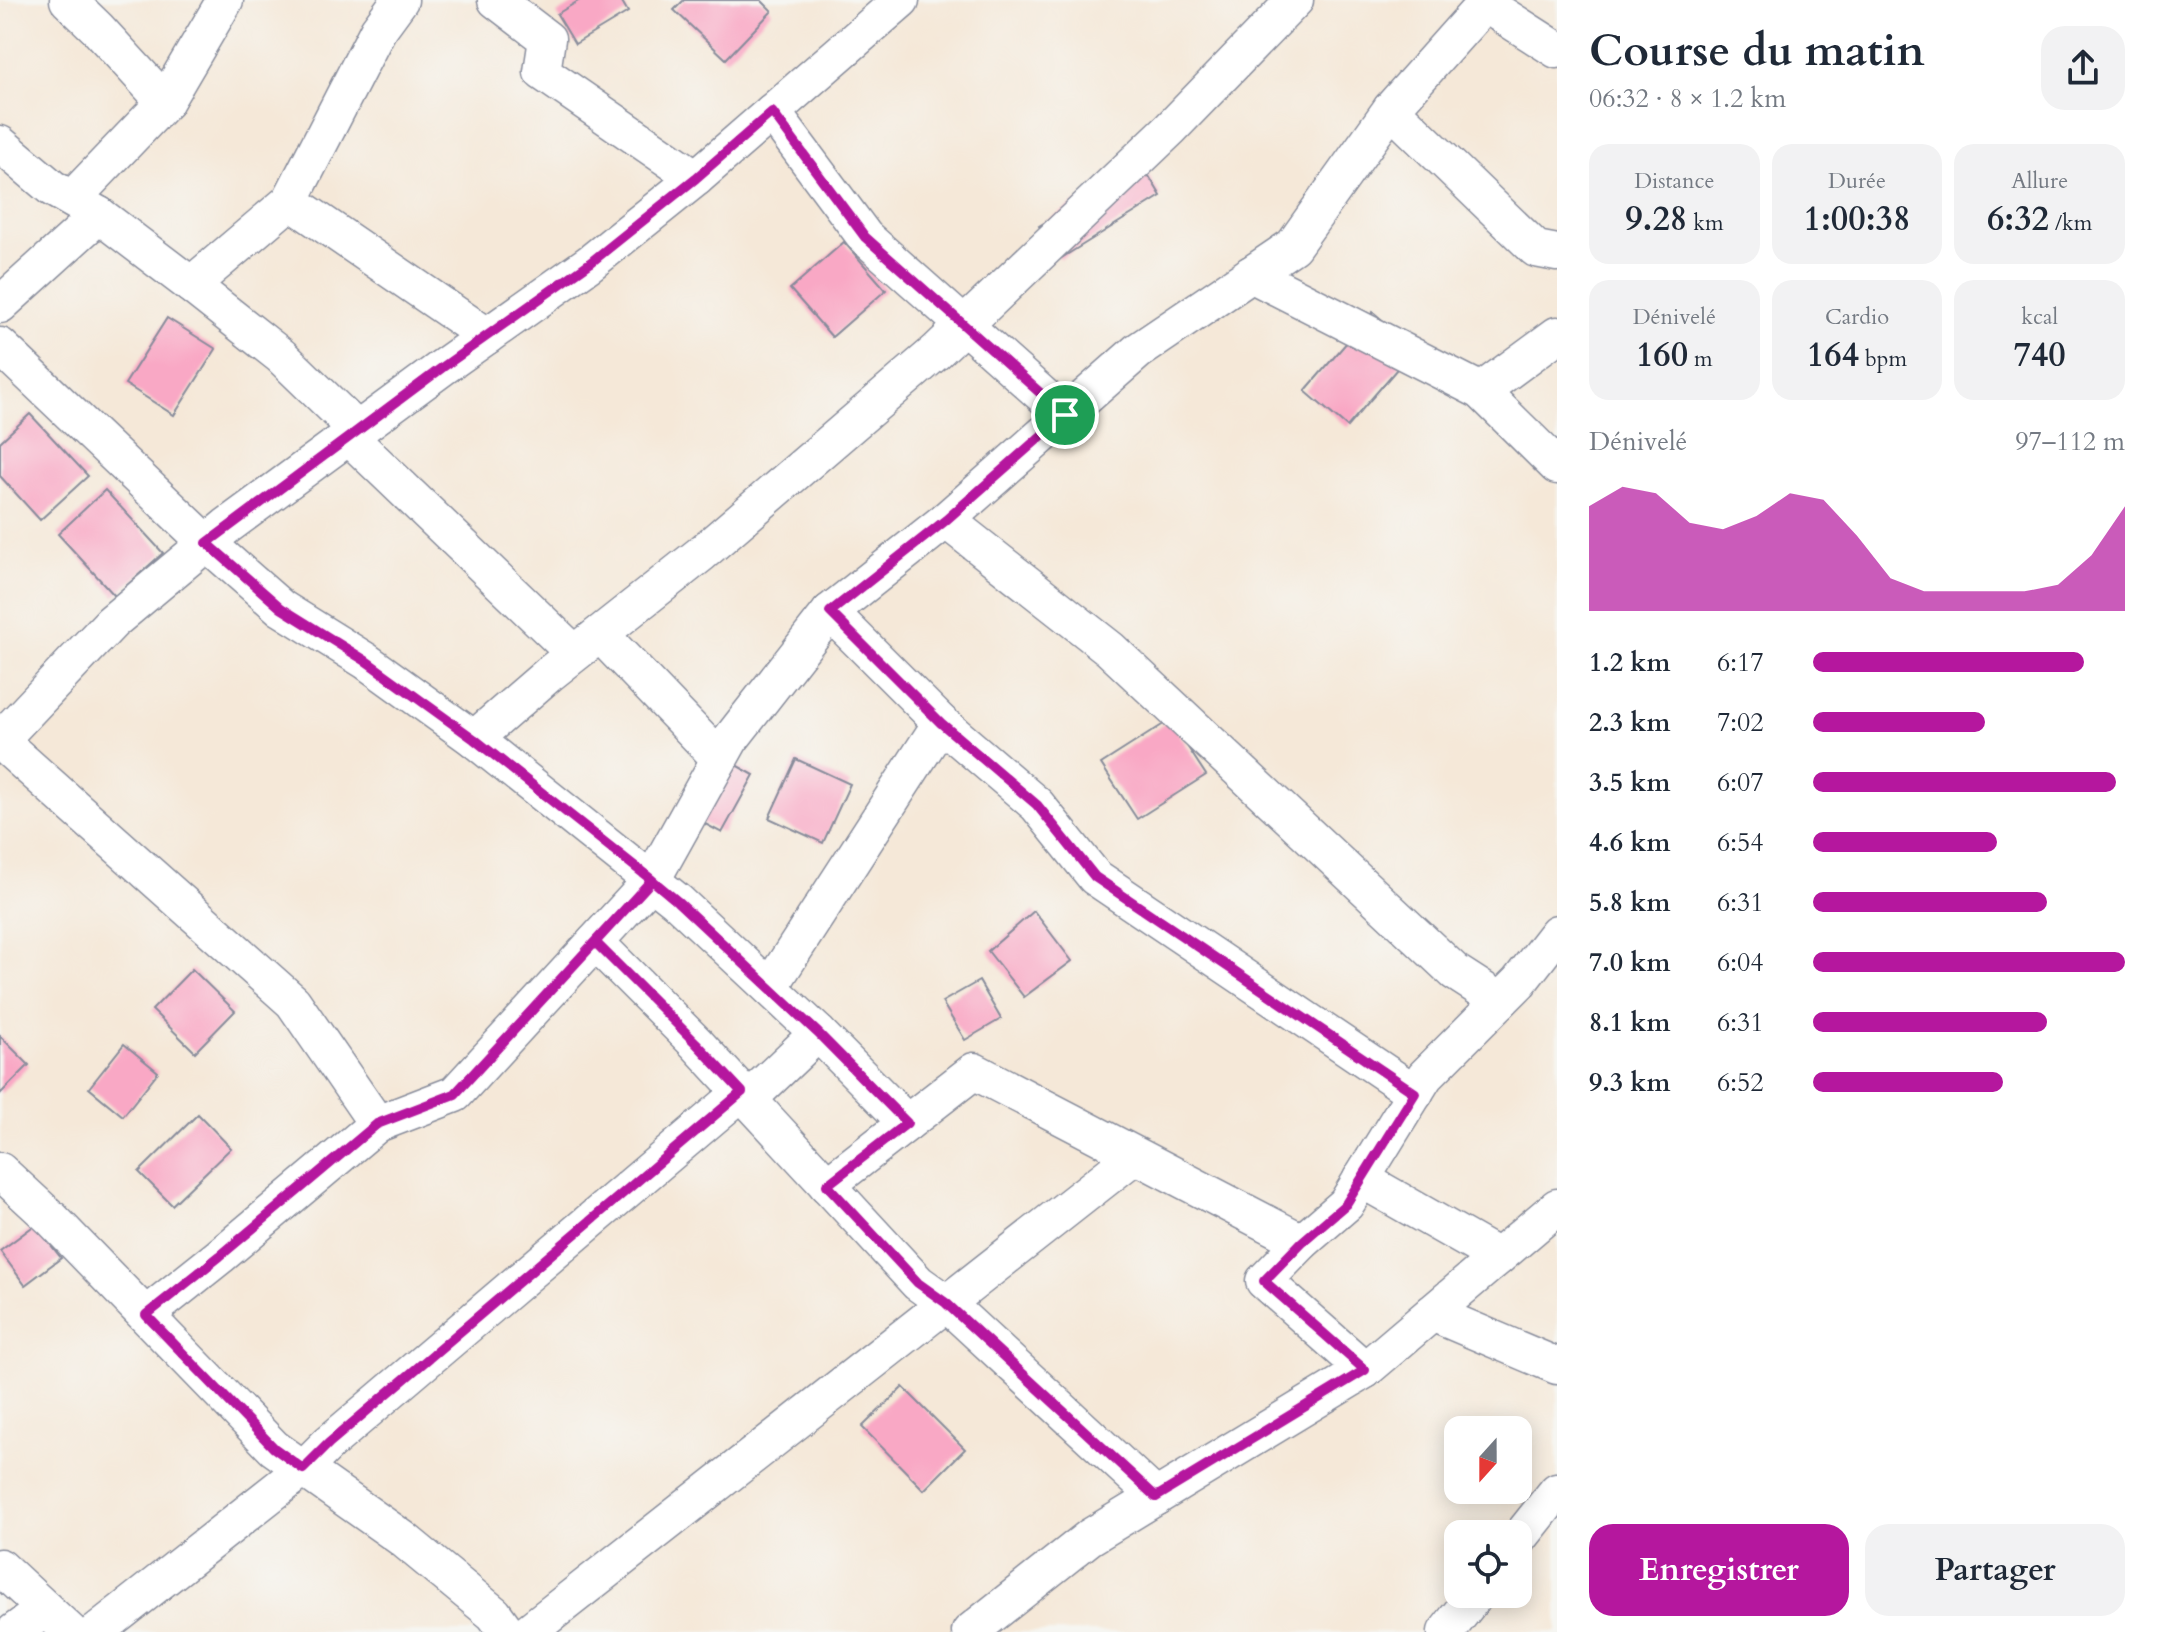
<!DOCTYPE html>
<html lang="fr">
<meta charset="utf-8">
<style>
:root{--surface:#fff;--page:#f2f2f3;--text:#1f2937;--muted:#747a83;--accent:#b5179e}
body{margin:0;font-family:Cardo,serif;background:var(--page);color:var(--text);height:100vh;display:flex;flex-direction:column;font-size:30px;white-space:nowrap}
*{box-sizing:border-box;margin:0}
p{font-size:26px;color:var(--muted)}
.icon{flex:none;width:44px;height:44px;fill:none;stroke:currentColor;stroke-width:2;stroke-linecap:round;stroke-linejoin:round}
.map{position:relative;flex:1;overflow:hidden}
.sheet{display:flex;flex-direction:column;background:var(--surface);width:600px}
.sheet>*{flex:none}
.needle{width:52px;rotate:201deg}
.fabs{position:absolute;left:1444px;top:1416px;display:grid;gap:16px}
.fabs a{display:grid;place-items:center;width:88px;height:88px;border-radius:16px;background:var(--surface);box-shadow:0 4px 20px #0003;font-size:40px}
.pin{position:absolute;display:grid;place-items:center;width:68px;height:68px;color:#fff;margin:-34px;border:4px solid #fff;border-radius:50%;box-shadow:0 2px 8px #0007}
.round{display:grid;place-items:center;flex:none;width:84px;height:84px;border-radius:24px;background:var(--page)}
.summary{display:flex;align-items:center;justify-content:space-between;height:136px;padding:0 32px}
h1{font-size:44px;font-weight:600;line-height:60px}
.stats{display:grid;grid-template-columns:repeat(3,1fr);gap:12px;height:136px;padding:8px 32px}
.stats div{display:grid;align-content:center;border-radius:20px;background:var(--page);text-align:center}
.stats b{font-size:34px;font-weight:600}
.stats small{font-size:22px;font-weight:400}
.stats p{font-size:22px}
.chart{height:224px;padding:16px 32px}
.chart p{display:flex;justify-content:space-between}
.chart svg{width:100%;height:144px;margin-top:8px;fill:var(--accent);opacity:.7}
.primary-button{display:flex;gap:16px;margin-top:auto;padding:16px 32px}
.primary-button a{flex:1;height:92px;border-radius:24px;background:var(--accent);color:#fff;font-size:32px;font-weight:600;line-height:92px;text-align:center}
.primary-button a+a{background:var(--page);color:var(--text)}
ul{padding:0 32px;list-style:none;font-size:26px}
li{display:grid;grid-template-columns:128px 96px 1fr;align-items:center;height:60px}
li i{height:20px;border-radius:10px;background:var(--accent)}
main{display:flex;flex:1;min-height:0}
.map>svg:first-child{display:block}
</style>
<main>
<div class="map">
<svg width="1557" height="1632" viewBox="0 0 1557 1632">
<rect width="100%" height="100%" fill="#f6f6f2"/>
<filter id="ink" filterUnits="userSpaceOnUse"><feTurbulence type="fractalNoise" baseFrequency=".0125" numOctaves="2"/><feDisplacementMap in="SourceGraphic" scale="16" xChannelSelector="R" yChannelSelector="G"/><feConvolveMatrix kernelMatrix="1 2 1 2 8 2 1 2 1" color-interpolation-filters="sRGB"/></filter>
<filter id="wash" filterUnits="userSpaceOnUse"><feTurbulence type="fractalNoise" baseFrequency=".006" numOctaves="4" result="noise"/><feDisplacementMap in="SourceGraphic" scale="32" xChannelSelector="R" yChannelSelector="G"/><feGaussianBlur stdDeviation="1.8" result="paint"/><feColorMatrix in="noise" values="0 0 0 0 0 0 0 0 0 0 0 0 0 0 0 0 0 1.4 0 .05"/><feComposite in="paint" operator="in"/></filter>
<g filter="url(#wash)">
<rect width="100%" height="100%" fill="#f5e8d8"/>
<g id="blocks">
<!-- building -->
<g fill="#f9a8c5">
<path d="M580,0h41l7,12 -53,32 -18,-30z"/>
<path d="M684,0h77l11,11 -46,48 -52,-49z"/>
<path d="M1141,163l20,33 -101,63 -21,-33z"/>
<path d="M844,242l42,48 -54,47 -42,-48z"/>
<path d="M1373,312l42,36 -68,79 -42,-36z"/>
<path d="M167,318l49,31 -42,66 -49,-31z"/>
<path d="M30,414l58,62 -48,44 -40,-44v-34z"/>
<path d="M105,490l58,63 -48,43 -57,-62z"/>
<path d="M1170,720l36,55 -69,44 -36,-55z"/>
<path d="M725,759l29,16 -32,58 -30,-16z"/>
<path d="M796,759l54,25 -27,59 -54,-25z"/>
<path d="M1034,911l38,50 -48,36 -36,-46z"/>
<path d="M192,969l43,42 -40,41 -43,-42z"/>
<path d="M979,981l22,38 -36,21 -23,-38z"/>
<path d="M0,1036l29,29 -29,29z"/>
<path d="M124,1044l34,28 -35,44 -34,-28z"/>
<path d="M198,1114l33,34 -59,57 -33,-33z"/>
<path d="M35,1225l26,33 -36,27 -25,-34z"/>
<path d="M903,1387l62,62 -41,41 -62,-63z"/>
</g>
</g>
</g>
<g filter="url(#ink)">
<use href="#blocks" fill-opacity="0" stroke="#888c9b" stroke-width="2"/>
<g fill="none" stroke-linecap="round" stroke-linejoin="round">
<defs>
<g id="minor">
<path d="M68,0l29,28 68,74"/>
<path d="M496,0l51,39 -5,33 154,106"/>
<path d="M1485,4l72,46"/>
<path d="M1391,109l145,140 21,4"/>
<path d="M772,112l93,125 200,178"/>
<path d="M0,144l52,44 47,27 92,70 90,71 68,66 -1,14 226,217"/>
<path d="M72,199l93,-97 60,-102"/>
<path d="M290,201l197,135"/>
<path d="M1251,274l230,117 76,75"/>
<path d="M191,285l99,-84 88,-171 22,-30"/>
<path d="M0,305l99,-90"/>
<path d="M0,346l207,197 74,65 85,53 108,78 203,162 141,132 89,90"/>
<path d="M1481,391l76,-56"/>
<path d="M946,520l164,129 345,323 45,29"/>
<path d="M830,612l111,111 96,82 58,72 320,216"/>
<path d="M600,634l119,124"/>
<path d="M474,739l75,-65 152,-120 235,-202 234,-223 125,-129"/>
<path d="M0,740l112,-118 115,-96 216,-159 147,-104 106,-85 205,-178"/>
<path d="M0,741l293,261 84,122"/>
<path d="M595,942l101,101 222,240 28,20 210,194"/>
<path d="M770,987l171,-264"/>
<path d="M0,1171l52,48 222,229 129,91 91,75 13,18"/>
<path d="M1361,1179l137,78"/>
<path d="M827,1185l147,-114 328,171"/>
<path d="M1432,1313l125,53"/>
<path d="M146,1315l74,-59 157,-132 78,-30 197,-214 78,-140 100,-128 116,-92 192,-169 155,-105 98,-137 97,-109"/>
<path d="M1365,1370l-101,-89 38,-39 44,-38 79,-128 94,-94 38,-49"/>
<path d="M1518,1540l39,-49"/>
<path d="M0,1567l70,65"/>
<path d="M14,1632l31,-23"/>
<path d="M96,1632l207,-163 26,-26 413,-351 15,-1 61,-58"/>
<path d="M528,1632l606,-476"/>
<path d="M970,1632l120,-95 275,-167 192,-163"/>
<path d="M1446,1632l30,-38"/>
</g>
</defs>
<!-- minor casing -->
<use href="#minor" stroke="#888c9b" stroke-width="39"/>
<!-- minor -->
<use href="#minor" stroke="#fff" stroke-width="36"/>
</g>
</g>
<g fill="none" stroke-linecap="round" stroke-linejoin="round" filter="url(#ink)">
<defs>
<path id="route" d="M1065,415l-200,-178 -93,-125 -76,66 -106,85 -147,104 -236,176 74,65 85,53 108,78 178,141 -57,62 101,101 46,49 -413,351 -26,26 -29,-21 -128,-133 74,-59 157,-132 78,-30 197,-214 25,21 141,132 89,90 -80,62 91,98 28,20 210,194 209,-127 -101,-89 38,-39 44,-38 69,-111 -320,-216 -58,-72 -96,-82 -111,-111 116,-92 119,-105"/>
</defs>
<!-- route casing -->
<use href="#route" stroke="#fff" stroke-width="16"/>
<!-- route -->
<use href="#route" stroke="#b5179e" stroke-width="10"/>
</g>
</svg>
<div class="fabs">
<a><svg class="needle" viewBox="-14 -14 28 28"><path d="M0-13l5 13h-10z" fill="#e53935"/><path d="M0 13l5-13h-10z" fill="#747a83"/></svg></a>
<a><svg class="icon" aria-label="locate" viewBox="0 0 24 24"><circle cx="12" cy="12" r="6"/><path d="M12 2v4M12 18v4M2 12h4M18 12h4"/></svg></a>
</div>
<div class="pin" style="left:1065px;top:415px;background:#1e9e55"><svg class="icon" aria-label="arrive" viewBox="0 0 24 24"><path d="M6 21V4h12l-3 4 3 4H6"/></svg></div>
</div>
<section class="sheet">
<div class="summary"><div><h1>Course du matin</h1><p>06:32 · 8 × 1.2 km</p></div><a class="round"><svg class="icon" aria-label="share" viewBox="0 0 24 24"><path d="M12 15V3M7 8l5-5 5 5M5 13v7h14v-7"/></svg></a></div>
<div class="stats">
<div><p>Distance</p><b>9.28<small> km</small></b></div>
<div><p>Durée</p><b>1:00:38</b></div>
<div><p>Allure</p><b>6:32<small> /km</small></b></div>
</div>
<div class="stats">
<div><p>Dénivelé</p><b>160<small> m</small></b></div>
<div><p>Cardio</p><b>164<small> bpm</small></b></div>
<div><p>kcal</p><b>740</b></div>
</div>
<div class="chart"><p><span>Dénivelé</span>97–112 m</p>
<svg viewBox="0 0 160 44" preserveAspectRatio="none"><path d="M0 44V12L10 6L20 8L30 17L40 19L50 15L60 8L70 10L80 21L90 34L100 38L110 38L120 38L130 38L140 36L150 27L160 12V44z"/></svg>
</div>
<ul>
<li><b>1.2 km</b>6:17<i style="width:87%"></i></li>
<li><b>2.3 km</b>7:02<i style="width:55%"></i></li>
<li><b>3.5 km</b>6:07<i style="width:97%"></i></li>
<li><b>4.6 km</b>6:54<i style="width:59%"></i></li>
<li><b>5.8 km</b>6:31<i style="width:75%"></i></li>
<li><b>7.0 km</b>6:04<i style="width:100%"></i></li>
<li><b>8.1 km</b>6:31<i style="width:75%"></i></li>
<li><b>9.3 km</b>6:52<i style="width:61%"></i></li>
</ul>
<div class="primary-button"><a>Enregistrer</a><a>Partager</a></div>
</section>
</main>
